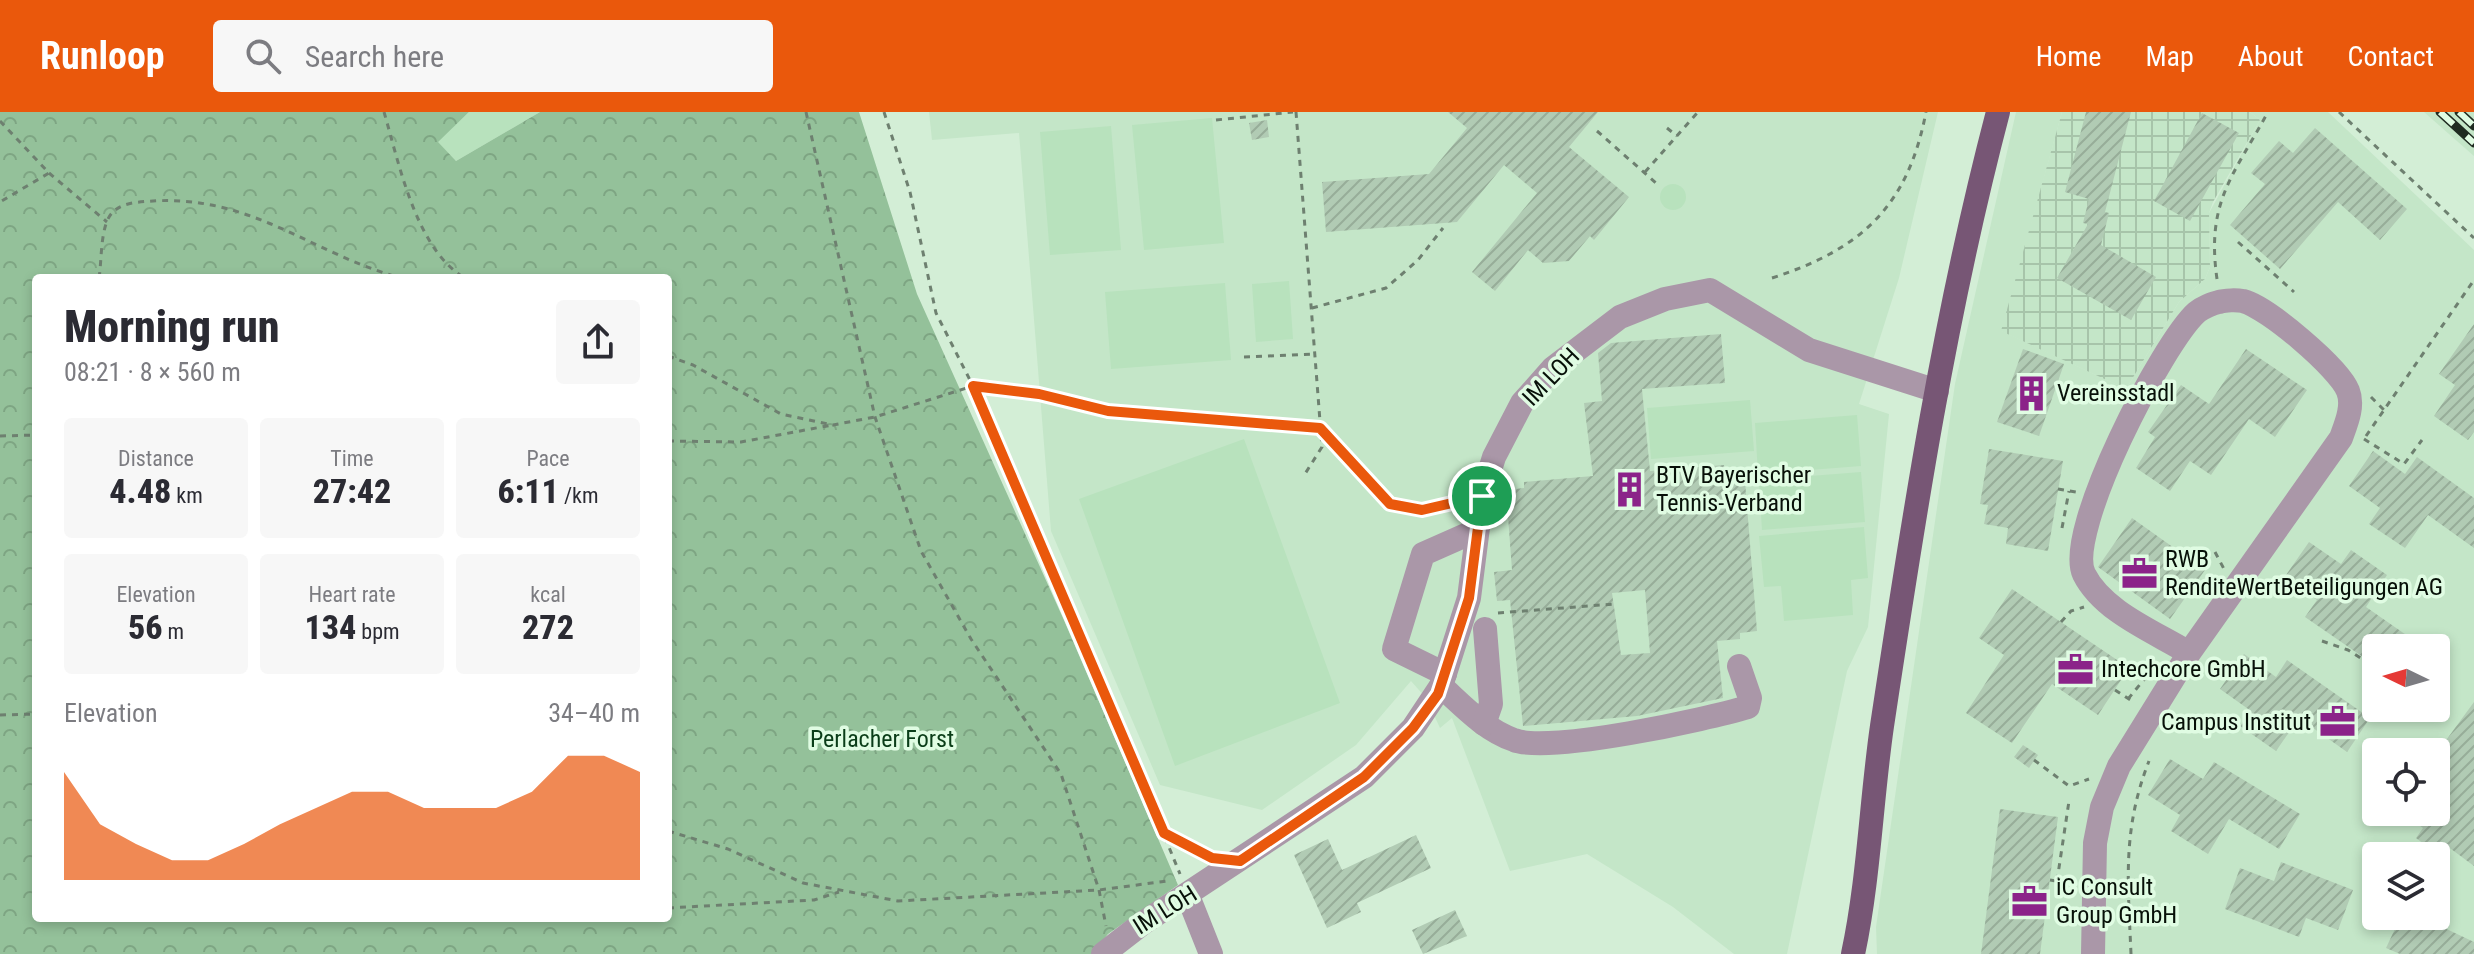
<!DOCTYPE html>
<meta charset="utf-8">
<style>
:root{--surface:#fff;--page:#f7f7f7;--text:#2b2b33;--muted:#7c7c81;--accent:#ea580c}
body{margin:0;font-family:"Roboto Condensed",sans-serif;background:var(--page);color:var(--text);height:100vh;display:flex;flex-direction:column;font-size:30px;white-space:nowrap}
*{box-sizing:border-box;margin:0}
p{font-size:26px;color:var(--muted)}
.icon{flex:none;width:44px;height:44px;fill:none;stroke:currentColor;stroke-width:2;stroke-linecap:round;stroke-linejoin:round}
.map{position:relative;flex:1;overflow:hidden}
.details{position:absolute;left:32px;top:162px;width:640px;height:648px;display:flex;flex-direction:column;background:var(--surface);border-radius:8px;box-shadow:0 4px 12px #0003}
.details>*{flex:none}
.needle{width:52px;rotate:275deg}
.tools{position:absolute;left:2362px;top:522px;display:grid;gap:16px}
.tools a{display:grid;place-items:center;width:88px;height:88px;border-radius:8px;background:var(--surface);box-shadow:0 4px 12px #0003;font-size:40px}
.pin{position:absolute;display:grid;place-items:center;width:68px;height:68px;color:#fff;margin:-34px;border:4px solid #fff;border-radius:50%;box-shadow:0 2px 8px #0007}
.round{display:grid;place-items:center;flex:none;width:84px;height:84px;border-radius:8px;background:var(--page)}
.summary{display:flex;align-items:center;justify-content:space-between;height:136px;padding:0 32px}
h1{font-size:44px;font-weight:800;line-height:60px}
.figures{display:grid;grid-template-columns:repeat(3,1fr);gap:12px;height:136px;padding:8px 32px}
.figures div{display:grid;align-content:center;border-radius:8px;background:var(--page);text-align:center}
.figures b{font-size:34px;font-weight:800}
.figures small{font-size:22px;font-weight:400}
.figures p{font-size:22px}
.chart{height:224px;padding:16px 32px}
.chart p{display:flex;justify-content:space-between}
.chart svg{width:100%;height:144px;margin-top:8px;fill:var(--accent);opacity:.7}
header{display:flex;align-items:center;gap:48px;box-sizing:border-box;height:112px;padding:0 40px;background:var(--accent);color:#fff}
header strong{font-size:38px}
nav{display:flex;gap:44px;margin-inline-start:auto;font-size:28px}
.search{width:560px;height:72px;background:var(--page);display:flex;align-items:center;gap:20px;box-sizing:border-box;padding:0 28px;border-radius:8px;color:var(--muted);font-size:30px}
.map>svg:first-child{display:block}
</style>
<header>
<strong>Runloop</strong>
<div class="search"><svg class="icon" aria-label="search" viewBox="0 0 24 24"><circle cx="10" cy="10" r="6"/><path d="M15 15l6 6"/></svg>Search here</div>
<nav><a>Home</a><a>Map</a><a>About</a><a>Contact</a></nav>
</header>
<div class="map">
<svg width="2474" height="842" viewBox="0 0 2474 842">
<defs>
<pattern id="industrial-grid" width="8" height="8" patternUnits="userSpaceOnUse" patternTransform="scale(2)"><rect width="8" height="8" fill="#c4e6c8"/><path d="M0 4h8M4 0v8" fill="none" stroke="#a7c4aa"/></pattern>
<pattern id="forest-crowns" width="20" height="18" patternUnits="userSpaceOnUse" patternTransform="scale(2)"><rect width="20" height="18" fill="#94c19a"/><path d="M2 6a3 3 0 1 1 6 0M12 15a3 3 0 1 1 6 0" fill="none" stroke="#7ea583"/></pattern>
<pattern id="building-hatch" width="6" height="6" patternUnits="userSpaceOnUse" patternTransform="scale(2)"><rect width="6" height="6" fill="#b1cbb4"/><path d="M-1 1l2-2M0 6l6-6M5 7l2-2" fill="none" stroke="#97ad99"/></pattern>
</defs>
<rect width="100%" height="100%" fill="#d3eed6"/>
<!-- built -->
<g fill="#c4e6c8" fill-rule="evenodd">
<path d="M929,0h1009l-39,166 -40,126 30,10 -21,213 -21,44 -60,283h-53l-61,-47 -86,-53 -77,17 -58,-153 -12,10 -14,-30 -15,-17 -55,64 -94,65 -102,-25 -109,-254 -32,-398 -87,7z"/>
<path d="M2016,0h46l-60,219 124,58 53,-87 26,-23 5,-12 -1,-54 51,-93 -10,-8h78l146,138v704h-597l-1,-27 79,-543zM2376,536h60v60h-60zM2376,640h60v60h-60zM2376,744h60v60h-60z"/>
<path d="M2424,0h50v44z"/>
</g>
<!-- industrial -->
<path fill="url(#industrial-grid)" d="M2062,0h188l10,8 -47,82 -4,11 1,54 -5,12 -26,23 -53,87 -125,-58z"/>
<!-- grass -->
<g fill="#b8e2bd">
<path d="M469,0h71l-84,49 -19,-19z"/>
<path d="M1212,6l12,125 -80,7 -12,-125z"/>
<path d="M1111,14l10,124 -71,5 -10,-123z"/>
<circle cx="1673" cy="85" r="13"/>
<path d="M1289,169l4,58 -37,3 -4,-58z"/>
<path d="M1225,171l6,77 -120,9 -6,-77z"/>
<path d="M1750,288l4,51 -103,8 -4,-51z"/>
<path d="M1857,303l4,51 -103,8 -3,-51z"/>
<path d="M1244,327l96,264 -165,63 -96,-267z"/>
<path d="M1861,360l4,50 -103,8 -3,-50z"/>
<path d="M1864,415l4,51 -17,2 2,35 -69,6 -3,-35 -17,1 -5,-51z"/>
</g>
<!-- forest -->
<path fill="url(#forest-crowns)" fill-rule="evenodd" d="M0,0h469l-31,30 18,19 84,-49h319l58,182 146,324 115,267 -70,49 -16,20h-1092zM36,166h632v640h-632z"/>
<!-- building -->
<g fill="url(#building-hatch)" fill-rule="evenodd">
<path d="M1448,0h150l-29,35 60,50 -35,43 -4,-4 -21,25 -26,2 -15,-13 -33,41 -23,-19 65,-79 -33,-28 -47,57 -131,10 -4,-50 107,-8 38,-46z"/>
<path d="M2086,0h45l-26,100 4,1 -8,32 55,32 -25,43 -74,-42 31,-54 -5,-1 6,-24 -24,-7z"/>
<path d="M2202,1l37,20 -49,88 -36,-20z"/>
<path d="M1267,8l2,17 -17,3 -3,-17z"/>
<path d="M2315,16l92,81 -27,31 -42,-38 -58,67 -50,-44 35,-41 -14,-11 28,-32 14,12z"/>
<path d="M2474,212v108l-6,8 -34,-24 21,-31 -16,-11z"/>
<path d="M1721,222l4,49 -83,6 8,82 74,-6 1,6 19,-2 13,162 -17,2v6l-23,2 6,57 -86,18 -114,10 -13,-126 -13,1 -3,-29 18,-2 -6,-80 18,-2v-6l69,-6 -9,-73 18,-2 -4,-48 13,-10zM1645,478l5,63 -29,2 -9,-62z"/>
<path d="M2023,237l41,15 -25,72 -42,-14z"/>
<path d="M2246,237l61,41 -32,47 -26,-18 -38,56 -21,-14 -20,30 -34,-23 19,-31 -7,-5 33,-47 28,19z"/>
<path d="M1989,337l74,12 -15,90 -42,-7 2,-16 -24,-4 4,-19 -8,-1z"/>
<path d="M2373,339l32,23 12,-17 57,41v50l-46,-33 -23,33 -36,-24 11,-16 -31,-22z"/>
<path d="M2132,406l73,52 -35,49 -72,-52z"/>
<path d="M2309,430l32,22 10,-14 36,25 -21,32 46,32 -6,9h-30v18l-71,-49 12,-17 -33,-22z"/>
<path d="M2012,477l117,79 -31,47 -46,-31 -40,59 -46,-30 38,-58 -25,-17z"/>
<path d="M2244,542l32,23 11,-17 83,58 -23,34 -48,-34 -23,33 -36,-25 11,-15 -31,-22z"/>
<path d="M2474,590v164l-31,-23 -7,10 -20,-15 7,-10 -22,-16h35v-58z"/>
<path d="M2023,633l15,10 -9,13 -15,-11z"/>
<path d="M2170,647l33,20 11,-17 86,52 -21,35 -50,-30 -21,35 -37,-23 9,-16 -32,-20z"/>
<path d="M2000,697l58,8 -18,137h-59z"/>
<path d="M1416,723l15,33 -74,35 4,9 -34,16 -33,-73 34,-16 14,31z"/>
<path d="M2281,750l72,28 -15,40 -32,-12 -7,19 -74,-28 15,-41 34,13z"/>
<path d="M1455,798l12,26 -44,18 -11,-24z"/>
<path d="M2401,804h18l55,26v12h-74l-14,-6z"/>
</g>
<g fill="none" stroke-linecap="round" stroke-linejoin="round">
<!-- path -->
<g stroke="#6e8070" stroke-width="3" stroke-dasharray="6 6" stroke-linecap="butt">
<path d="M384,0c15,51 32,138 81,166"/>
<path d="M806,0l69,305 46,134 50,88 90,135 38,116 7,36"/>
<path d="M884,0l26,80 26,121 37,73 100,228 107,260"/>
<path d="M1296,0l26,335 -19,30"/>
<path d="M2339,0l135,126"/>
<path d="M1216,8l77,-8"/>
<path d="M0,9l49,52 -49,29"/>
<path d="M1667,16l10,8"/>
<path d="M1597,19l59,52"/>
<path d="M1645,60l53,-60"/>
<path d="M49,61l58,49"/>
<path d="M2238,130l56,50"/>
<path d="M99,166c3,-18 1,-52 13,-65 10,-11 27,-11 41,-12 99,-6 159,53 248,77"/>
<path d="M1772,166c90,-29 136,-72 154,-166"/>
<path d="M2217,167c-11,-77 16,-103 51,-167"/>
<path d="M1312,196l74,-20 32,-28 25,-32"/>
<path d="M668,244l25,9 88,49 52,11 42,-8 98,-31 66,8 69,17 212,17 70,76 32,6 37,-7"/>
<path d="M1244,245l70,-3"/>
<path d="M2371,285l13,13"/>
<path d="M0,324l36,-1"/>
<path d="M2366,324l108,-156"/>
<path d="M2364,327l40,25 18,-24"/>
<path d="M668,329l73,1 91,-17"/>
<path d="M2058,377l18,3"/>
<path d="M2062,416l7,-37"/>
<path d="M2215,440l9,17"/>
<path d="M1498,501l116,-9"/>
<path d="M2061,510l10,-11 13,-4"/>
<path d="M2322,529l26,9 28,18"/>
<path d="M2115,578l20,13"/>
<path d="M2128,587l23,-28"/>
<path d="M0,603l36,-1"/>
<path d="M2034,648l35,26 20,-7"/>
<path d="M668,719l60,18 75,34 95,18 201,-11 68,-9"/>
<path d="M1166,722l39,21"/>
<path d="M2050,768l23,4"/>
<path d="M2057,769l12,-80"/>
<path d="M668,796l146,-8 25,-8"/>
<path d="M2131,842c-3,-72 -9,-124 18,-193"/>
</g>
<!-- minor -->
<g stroke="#aa97a8" stroke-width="24">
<path d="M1445,562l-51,-25 29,-95 52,-23"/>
<path d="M1441,574c22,20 44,44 73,54 35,14 194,-21 234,-33l2,-9 -11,-32"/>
<path d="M1484,612l7,-20 -6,-75"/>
<path d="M1188,784l23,58"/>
<path d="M1103,842l40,-31 221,-146 49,-49 28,-42 28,-88 13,-102 12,-39 28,-54 31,-35 67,-51 45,-18 45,-9 99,60 128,41"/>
<path d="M2093,842l2,-111 7,-36 17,-41 70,-113 152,-215c5,-14 13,-32 7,-47 -9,-23 -81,-84 -105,-90 -6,-1 -18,-1 -24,1 -6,1 -17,6 -22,10 -34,30 -133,220 -113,262 19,38 71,58 105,79"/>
</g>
<!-- major -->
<path stroke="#775675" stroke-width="24" d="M1853,842c16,-75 18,-152 29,-228 31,-206 63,-413 116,-614"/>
<defs>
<g id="rail">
<path d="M2440,0l34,31"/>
<path d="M2459,0l15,14"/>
</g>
</defs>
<!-- rail casing -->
<use href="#rail" stroke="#1f2b21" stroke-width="9"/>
<!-- rail -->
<use href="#rail" stroke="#e0fce3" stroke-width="6" stroke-dasharray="18" stroke-linecap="butt"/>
</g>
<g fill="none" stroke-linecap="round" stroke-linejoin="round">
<defs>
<path id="route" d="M973,274l66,8 69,17 212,17 70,76 32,6 60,-14 -13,102 -31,96 -25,34 -49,49 -124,84 -28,-3 -48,-25z"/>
</defs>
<!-- route casing -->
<use href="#route" stroke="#fff" stroke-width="16"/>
<!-- route -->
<use href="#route" stroke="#ea580c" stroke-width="10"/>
</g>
<!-- icons -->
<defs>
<symbol id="building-bare" viewBox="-9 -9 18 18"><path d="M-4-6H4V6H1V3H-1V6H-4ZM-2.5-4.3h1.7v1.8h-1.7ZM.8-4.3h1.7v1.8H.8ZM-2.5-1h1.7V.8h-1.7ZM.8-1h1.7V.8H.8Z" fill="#8b2389" stroke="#e0fce3" stroke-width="2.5" paint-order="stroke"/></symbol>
<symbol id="office-bare" viewBox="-9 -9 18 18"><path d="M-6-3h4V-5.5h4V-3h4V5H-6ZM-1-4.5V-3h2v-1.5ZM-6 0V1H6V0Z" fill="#8b2389" stroke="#e0fce3" stroke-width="2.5" paint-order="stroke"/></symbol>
</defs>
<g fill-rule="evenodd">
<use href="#building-bare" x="2006" y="256" width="51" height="51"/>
<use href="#building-bare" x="1604" y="352" width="51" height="51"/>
<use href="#office-bare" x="2114" y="436" width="51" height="51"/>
<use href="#office-bare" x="2050" y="532" width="51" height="51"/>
<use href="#office-bare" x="2312" y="584" width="51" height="51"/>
<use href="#office-bare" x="2004" y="764" width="51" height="51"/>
</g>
<g text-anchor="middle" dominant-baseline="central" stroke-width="7" stroke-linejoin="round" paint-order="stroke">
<!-- street labels -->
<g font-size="24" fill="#071008" stroke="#e0fce3">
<text transform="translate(1551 265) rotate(-46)">IM LOH</text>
<text transform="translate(1165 798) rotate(-32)">IM LOH</text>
</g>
<!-- poi labels -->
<g font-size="24" fill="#071008" stroke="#e0fce3" text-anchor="start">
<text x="2057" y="281">Vereinsstadl</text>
<text x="1656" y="363">BTV Bayerischer<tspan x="1656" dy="28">Tennis-Verband</tspan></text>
<text x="2165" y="447">RWB<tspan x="2165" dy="28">RenditeWertBeteiligungen AG</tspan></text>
<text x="2101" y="557">Intechcore GmbH</text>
<text x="2311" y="610" text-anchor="end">Campus Institut</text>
<text x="2056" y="775">iC Consult<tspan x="2056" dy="28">Group GmbH</tspan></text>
</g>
<!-- park labels -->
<g font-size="24" fill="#0a3d18" stroke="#e0fce3">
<text x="882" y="627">Perlacher Forst</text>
</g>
</g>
</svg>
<div class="tools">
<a><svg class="needle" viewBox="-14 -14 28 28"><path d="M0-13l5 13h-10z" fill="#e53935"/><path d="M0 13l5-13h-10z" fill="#7c7c81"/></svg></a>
<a><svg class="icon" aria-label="locate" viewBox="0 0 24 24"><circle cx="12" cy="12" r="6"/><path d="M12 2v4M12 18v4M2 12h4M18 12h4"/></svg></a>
<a><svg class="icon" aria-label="layers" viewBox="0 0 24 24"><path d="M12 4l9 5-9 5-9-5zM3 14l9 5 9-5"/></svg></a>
</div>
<div class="pin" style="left:1482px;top:384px;background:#1e9e55"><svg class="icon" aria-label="arrive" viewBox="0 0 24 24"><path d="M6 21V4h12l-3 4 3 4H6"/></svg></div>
<section class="details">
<div class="summary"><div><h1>Morning run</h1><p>08:21 · 8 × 560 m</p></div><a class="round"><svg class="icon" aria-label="share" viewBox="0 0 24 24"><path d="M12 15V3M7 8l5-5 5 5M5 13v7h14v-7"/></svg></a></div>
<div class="figures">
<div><p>Distance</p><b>4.48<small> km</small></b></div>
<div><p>Time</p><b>27:42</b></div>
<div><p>Pace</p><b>6:11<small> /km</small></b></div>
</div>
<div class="figures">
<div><p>Elevation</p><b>56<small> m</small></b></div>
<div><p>Heart rate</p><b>134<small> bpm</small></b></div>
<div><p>kcal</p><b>272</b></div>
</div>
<div class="chart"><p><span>Elevation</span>34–40 m</p>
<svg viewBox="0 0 160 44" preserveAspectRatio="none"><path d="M0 44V11L10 27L20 33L30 38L40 38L50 33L60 27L70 22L80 17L90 17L100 22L110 22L120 22L130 17L140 6L150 6L160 11V44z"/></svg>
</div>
</section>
</div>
